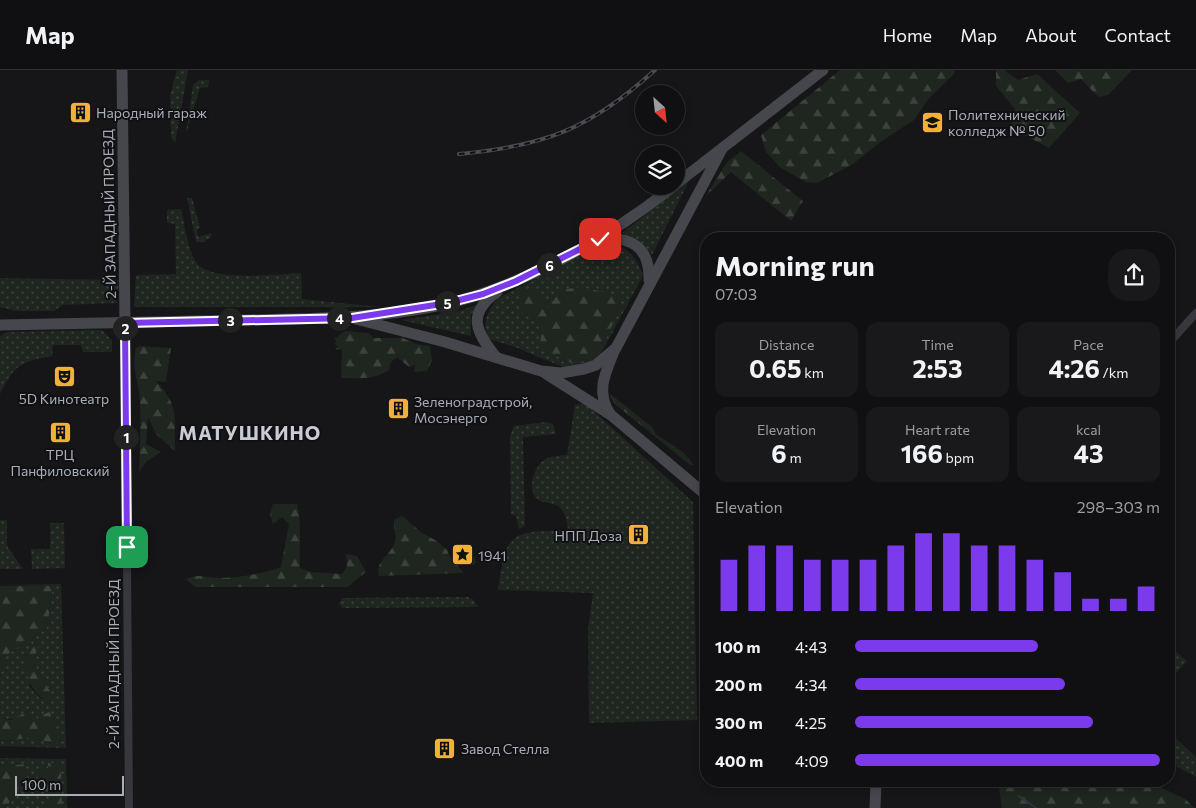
<!DOCTYPE html>
<meta charset="utf-8">
<style>
:root{--surface:#101012;--page:#19191b;--text:#f1f3f6;--muted:#9c9d9f;--line:#303032;--accent:#7c3aed}
body{margin:0;font-family:Commissioner,sans-serif;background:var(--page);color:var(--text);height:100vh;display:flex;flex-direction:column;font-size:19px;white-space:nowrap}
*{box-sizing:border-box;margin:0}
p{font-size:16px;color:var(--muted)}
.icon{flex:none;width:28px;height:28px;fill:none;stroke:currentColor;stroke-width:2;stroke-linecap:round;stroke-linejoin:round}
.map{position:relative;flex:1;overflow:hidden}
.side{position:absolute;left:700px;top:162px;width:475px;height:555px;display:flex;flex-direction:column;background:var(--surface);border-radius:20px;box-shadow:0 2px 8px #0003,0 0 0 1px var(--line)}
.side>*{flex:none}
.needle{width:32px;rotate:153deg}
.tools{position:absolute;left:635px;top:15px;display:grid;gap:10px}
.tools a{display:grid;place-items:center;width:50px;height:50px;border-radius:50%;background:var(--surface);box-shadow:0 2px 8px #0003,0 0 0 1px var(--line);font-size:25px}
.scale{position:absolute;left:15px;bottom:12px;width:109px;box-sizing:border-box;padding-left:5px;border:2px solid #a8adb8;border-top:0;font-size:14px;line-height:18px;white-space:nowrap;color:#a8adb8;-webkit-text-stroke:4px #111113;paint-order:stroke}
.pin{position:absolute;display:grid;place-items:center;width:42px;height:42px;color:#fff;margin:-21px;border-radius:10px;box-shadow:0 2px 8px #0006}
.km{position:absolute;width:25px;height:25px;margin:-12px;border-radius:50%;background:#222;color:#fff;font-size:14px;line-height:25px;text-align:center}
.round{display:grid;place-items:center;flex:none;width:52px;height:52px;border-radius:20px;background:var(--page)}
.head{display:flex;align-items:center;justify-content:space-between;height:85px;padding:0 15px}
h1{font-size:28px;font-weight:700;line-height:38px}
.metrics{display:grid;grid-template-columns:repeat(3,1fr);gap:8px;height:85px;padding:5px 15px}
.metrics div{display:grid;align-content:center;border-radius:12px;background:var(--page);text-align:center}
.metrics b{font-size:25px;font-weight:700}
.metrics small{font-size:14px;font-weight:400}
.metrics p{font-size:14px}
.chart{height:140px;padding:10px 15px}
.chart p{display:flex;justify-content:space-between}
.chart svg{width:100%;height:90px;margin-top:5px;stroke:var(--accent);stroke-width:6}
ul{padding:0 15px;list-style:none;font-size:16px}
li{display:grid;grid-template-columns:80px 60px 1fr;align-items:center;height:38px}
li i{height:12px;border-radius:6px;background:var(--accent)}
header{display:flex;align-items:center;gap:30px;box-sizing:border-box;height:70px;padding:0 25px;background:var(--surface);border-bottom:1px solid var(--line)}
header strong{font-size:24px}
nav{display:flex;gap:28px;margin-inline-start:auto;font-size:18px}
.map>svg:first-child{display:block}
</style>
<header>
<strong>Map</strong>
<nav><a>Home</a><a>Map</a><a>About</a><a>Contact</a></nav>
</header>
<div class="map">
<svg width="1196" height="738" viewBox="0 0 1196 738">
<defs>
<pattern id="grass-dots" width="8" height="8" patternUnits="userSpaceOnUse" patternTransform="scale(1.25)"><rect width="8" height="8" fill="#1e261f"/><path d="M2 2h.1M6 6h.1" fill="none" stroke="#3c433d" stroke-width="1.8" stroke-linecap="round"/></pattern>
<pattern id="forest-firs" width="22" height="20" patternUnits="userSpaceOnUse" patternTransform="scale(1.25)"><rect width="22" height="20" fill="#1e261f"/><path d="M5 1l3.5 6h-7zM16 11l3.5 6h-7z" fill="#3c433d"/></pattern>
</defs>
<rect width="100%" height="100%" fill="#161618"/>
<!-- grass -->
<g fill="url(#grass-dots)" fill-rule="evenodd">
<path d="M177,0h11l-13,73 -4,-6 -1,-42z"/>
<path d="M199,10h10l-1,7 -8,1 -14,46 7,-49z"/>
<path d="M689,111l-37,74 -13,-14 -17,-8z"/>
<path d="M187,128h5l8,30 -3,1 1,8 13,-4v4l-7,5h-8z"/>
<path d="M181,139c4,16 6,39 15,53 14,21 82,12 105,11l1,26 78,8h-246l2,-32 40,-1 -1,-50 -8,-1v-13z"/>
<path d="M607,172c19,3 31,16 36,34l-45,83 -33,9 -50,-21 -26,-8c-8,-16 -1,-28 9,-41z"/>
<path d="M0,208l119,2 -2,23 -54,2 -9,6h-38l-16,-4z"/>
<path d="M479,234l-8,11v21l-70,-16 55,-8z"/>
<path d="M102,260l10,10v12h-29l-2,-7h-28l-1,11c-30,5 -38,9 -52,38v-58l7,-4z"/>
<path d="M585,333l108,99 4,218 -108,3 -1,-94 5,-36 -95,-3c8,-59 12,-58 70,-60 -4,-39 -25,-19 -34,-35 -6,-11 2,-33 14,-37 5,-2 13,-2 19,-3l8,-50z"/>
<path d="M546,352l7,2 3,10 -33,3 2,89 -6,3 -3,-13 -5,-2 -1,-78 4,-10z"/>
<path d="M0,450h7v26l16,23h-23z"/>
<path d="M50,453h14l1,45 -33,1 -1,-20h19z"/>
<path d="M61,514l5,164 -66,-2v-6l4,2 27,-5 26,9 -20,-25 -37,-3v-41l5,-21 42,-28 6,-42 -53,-1zM35,573l3,4 -5,15 18,31 -10,6 -11,-12c1,-23 -12,-21 5,-44z"/>
<path d="M468,527l6,3 4,7 -136,1 -3,-5 4,-5z"/>
<path d="M1171,577l16,14 -18,20v-31z"/>
<path d="M1169,662l27,25v20l-27,-15z"/>
<path d="M0,688l66,1 1,49h-5l-1,-44h-13l1,4 -13,2 1,7 14,23 -7,8h-38l18,-32v-12l-24,3z"/>
</g>
<!-- forest -->
<g fill="url(#forest-firs)">
<path d="M840,0h115l-1,4 -25,24 -15,22 -35,23 -26,21 -36,19 -11,-1 -25,-14 -15,-16 -5,-17z"/>
<path d="M996,0h8l14,10 19,-6 43,39 -31,35 -28,-15 -10,-8 4,-16 -19,-23z"/>
<path d="M1055,0h77l-24,25 -10,2 -17,-18 -13,4z"/>
<path d="M741,81l62,50 -12,20 -60,-49 -26,25 22,-35z"/>
<path d="M580,217l38,8 3,11 -24,53 -25,4 -31,-13 -1,-25 -21,-14 1,-21h18l14,23 2,-22z"/>
<path d="M345,261l24,2 4,5h30l13,6 14,2 2,14 -5,11 -13,1 1,-7 -6,2 -12,-10 -6,5 -2,8c-15,10 -31,8 -48,8l1,-28 -6,-1 2,-3 -3,-1 1,-5 -2,-1z"/>
<path d="M140,276l31,2 -5,34 -10,-1c24,25 18,38 19,70l-19,-17 -8,-17 -2,27 15,8 -15,10 -7,10c1,-24 2,-48 1,-71 -1,-21 -9,-31 -4,-53z"/>
<path d="M609,323l43,34 5,8 26,17 11,13h-4l-75,-61z"/>
<path d="M273,434h24c5,22 2,42 3,64l11,4 31,2 5,-8 -1,-12 11,2 9,16 -19,15h-152l-9,-8c11,-6 23,-1 35,-1 20,-1 41,-4 60,-11l8,-43 -7,-7 -9,7 -3,-10z"/>
<path d="M402,446l20,17 15,8 10,9 3,7 14,16 -85,3c-4,-15 10,-19 15,-32 4,-8 -1,-15 0,-24z"/>
<path d="M469,474l7,18 -3,3 -11,-4 -10,-11z"/>
<path d="M0,516h53l-6,42 -42,28 -5,21z"/>
<path d="M35,573l3,4 -5,15 18,31v10c-20,-9 -25,-25 -26,-47z"/>
<path d="M27,641l9,10 4,-6 10,-3 10,31 -3,3 -26,-9 -27,5 -4,-2v-22l12,2z"/>
<path d="M48,693h13l1,45h-18l7,-8 -14,-23 -1,-7 12,-2z"/>
<path d="M24,694v12l-18,32h-6v-41z"/>
<path d="M998,711h149l38,18 10,9h-193z"/>
</g>
<g fill="none" stroke-linecap="round" stroke-linejoin="round">
<!-- stream -->
<path stroke="#2c353c" stroke-width="2" d="M1019,726l17,12"/>
<!-- street -->
<g stroke="#37383d" stroke-width="8">
<path d="M125,253l4,485"/>
<path d="M1169,273l27,-30"/>
</g>
<!-- secondary -->
<g stroke="#45474d" stroke-width="11">
<path d="M122,0l3,253"/>
<path d="M676,114l147,-114"/>
<path d="M600,169c31,-3 50,8 49,41"/>
<path d="M356,249l89,23 96,29 20,2 23,-4 12,-4 20,-17 106,-199"/>
<path d="M0,255c83,-2 166,-4 249,-5 78,-2 160,-1 235,-27 69,-24 133,-62 190,-107"/>
<path d="M496,287c-20,-25 -30,-43 1,-65"/>
<path d="M545,303l66,42 95,80"/>
<path d="M610,344c-15,-23 -4,-42 5,-65"/>
<path d="M875,738l1,-27"/>
</g>
<defs>
<path id="rail" d="M459,84c86,-8 131,-25 196,-84"/>
</defs>
<!-- rail casing -->
<use href="#rail" stroke="#4a4c52" stroke-width="4"/>
<!-- rail -->
<use href="#rail" stroke="#111113" stroke-width="2" stroke-dasharray="5.5" stroke-linecap="butt"/>
</g>
<g fill="none" stroke-linecap="round" stroke-linejoin="round">
<defs>
<path id="route" d="M127,477l-2,-224 227,-5 96,-15 35,-9 33,-13 84,-42"/>
</defs>
<!-- route casing -->
<use href="#route" stroke="#fff" stroke-width="10"/>
<!-- route -->
<use href="#route" stroke="#7c3aed" stroke-width="6"/>
</g>
<!-- icons -->
<defs>
<symbol id="building-square" viewBox="-11 -11 22 22"><rect x="-9" y="-9" width="18" height="18" rx="4" fill="#f2b134" stroke="#111113"/><path d="M-4-6H4V6H1V3H-1V6H-4ZM-2.5-4.3h1.7v1.8h-1.7ZM.8-4.3h1.7v1.8H.8ZM-2.5-1h1.7V.8h-1.7ZM.8-1h1.7V.8H.8Z" fill="#111"/></symbol>
<symbol id="university-square" viewBox="-11 -11 22 22"><rect x="-9" y="-9" width="18" height="18" rx="4" fill="#f2b134" stroke="#111113"/><path d="M0-5L7-2L0 1L-7-2ZM-4 1L0 2.5L4 1V4Q0 6-4 4Z" fill="#111"/></symbol>
<symbol id="theatre-square" viewBox="-11 -11 22 22"><rect x="-9" y="-9" width="18" height="18" rx="4" fill="#f2b134" stroke="#111113"/><path d="M-5-5.5Q0-4 5-5.5V0Q5 5 0 6Q-5 5-5 0ZM-3.3-2.5H-1v1.5H-3.3ZM1-2.5H3.3v1.5H1ZM-2.8 1Q0 5.5 2.8 1Z" fill="#111"/></symbol>
<symbol id="sight-square" viewBox="-11 -11 22 22"><rect x="-9" y="-9" width="18" height="18" rx="4" fill="#f2b134" stroke="#111113"/><path d="M0-6L1.8-2.2L6-1.7L2.9 1.2L3.7 5.4L0 3.3L-3.7 5.4L-2.9 1.2L-6-1.7L-1.8-2.2Z" fill="#111"/></symbol>
</defs>
<g fill-rule="evenodd">
<use href="#building-square" x="68" y="30" width="25" height="25"/>
<use href="#university-square" x="920" y="40" width="25" height="25"/>
<use href="#theatre-square" x="52" y="294" width="25" height="25"/>
<use href="#building-square" x="386" y="326" width="25" height="25"/>
<use href="#building-square" x="48" y="350" width="25" height="25"/>
<use href="#building-square" x="626" y="452" width="25" height="25"/>
<use href="#sight-square" x="450" y="472" width="25" height="25"/>
<use href="#building-square" x="432" y="666" width="25" height="25"/>
</g>
<g text-anchor="middle" dominant-baseline="central" stroke-width="4" stroke-linejoin="round" paint-order="stroke">
<!-- poi labels -->
<g font-size="14" fill="#a8adb8" stroke="#111113" text-anchor="start">
<text x="96" y="42">Народный гараж</text>
<text x="948" y="44">Политехнический<tspan x="948" dy="16">колледж № 50</tspan></text>
<text x="64" y="328" text-anchor="middle">5D Кинотеатр</text>
<text x="414" y="331">Зеленоградстрой,<tspan x="414" dy="16">Мосэнерго</tspan></text>
<text x="60" y="384" text-anchor="middle">ТРЦ<tspan x="60" dy="16">Панфиловский</tspan></text>
<text x="622" y="465" text-anchor="end">НПП Доза</text>
<text x="478" y="485">1941</text>
<text x="461" y="678">Завод Стелла</text>
</g>
<!-- street labels -->
<g font-size="14" fill="#a8adb8" stroke="#111113">
<text transform="translate(109 144) rotate(-91)">2-Й ЗАПАДНЫЙ ПРОЕЗД</text>
<text transform="translate(113 594) rotate(-90)">2-Й ЗАПАДНЫЙ ПРОЕЗД</text>
</g>
<!-- district labels -->
<g font-size="19" font-weight="bold" letter-spacing="1" fill="#c9ccd4" stroke="#111113">
<text x="250" y="362">МАТУШКИНО</text>
</g>
</g>
</svg>
<div class="tools">
<a><svg class="needle" viewBox="-14 -14 28 28"><path d="M0-13l5 13h-10z" fill="#e53935"/><path d="M0 13l5-13h-10z" fill="#9c9d9f"/></svg></a>
<a><svg class="icon" aria-label="layers" viewBox="0 0 24 24"><path d="M12 4l9 5-9 5-9-5zM3 14l9 5 9-5"/></svg></a>
</div>
<div class="scale">100 m</div>
<div class="pin" style="left:127px;top:477px;background:#1e9e55"><svg class="icon" aria-label="arrive" viewBox="0 0 24 24"><path d="M6 21V4h12l-3 4 3 4H6"/></svg></div>
<div class="pin" style="left:600px;top:169px;background:#d93025"><svg class="icon" aria-label="check" viewBox="0 0 24 24"><path d="M5 12l5 5 9-10"/></svg></div>
<b class="km" style="left:126px;top:367px">1</b>
<b class="km" style="left:125px;top:258px">2</b>
<b class="km" style="left:230px;top:250px">3</b>
<b class="km" style="left:339px;top:248px">4</b>
<b class="km" style="left:447px;top:233px">5</b>
<b class="km" style="left:549px;top:195px">6</b>
<section class="side">
<div class="head"><div><h1>Morning run</h1><p>07:03</p></div><a class="round"><svg class="icon" aria-label="share" viewBox="0 0 24 24"><path d="M12 15V3M7 8l5-5 5 5M5 13v7h14v-7"/></svg></a></div>
<div class="metrics">
<div><p>Distance</p><b>0.65<small> km</small></b></div>
<div><p>Time</p><b>2:53</b></div>
<div><p>Pace</p><b>4:26<small> /km</small></b></div>
</div>
<div class="metrics">
<div><p>Elevation</p><b>6<small> m</small></b></div>
<div><p>Heart rate</p><b>166<small> bpm</small></b></div>
<div><p>kcal</p><b>43</b></div>
</div>
<div class="chart"><p><span>Elevation</span>298–303 m</p>
<svg viewBox="0 0 160 44" preserveAspectRatio="none"><path d="M5 44V19M15 44V12M25 44V12M35 44V19M45 44V19M55 44V19M65 44V12M75 44V6M85 44V6M95 44V12M105 44V12M115 44V19M125 44V25M135 44V38M145 44V38M155 44V32"/></svg>
</div>
<ul>
<li><b>100 m</b>4:43<i style="width:60%"></i></li>
<li><b>200 m</b>4:34<i style="width:69%"></i></li>
<li><b>300 m</b>4:25<i style="width:78%"></i></li>
<li><b>400 m</b>4:09<i style="width:100%"></i></li>
</ul>
</section>
</div>
